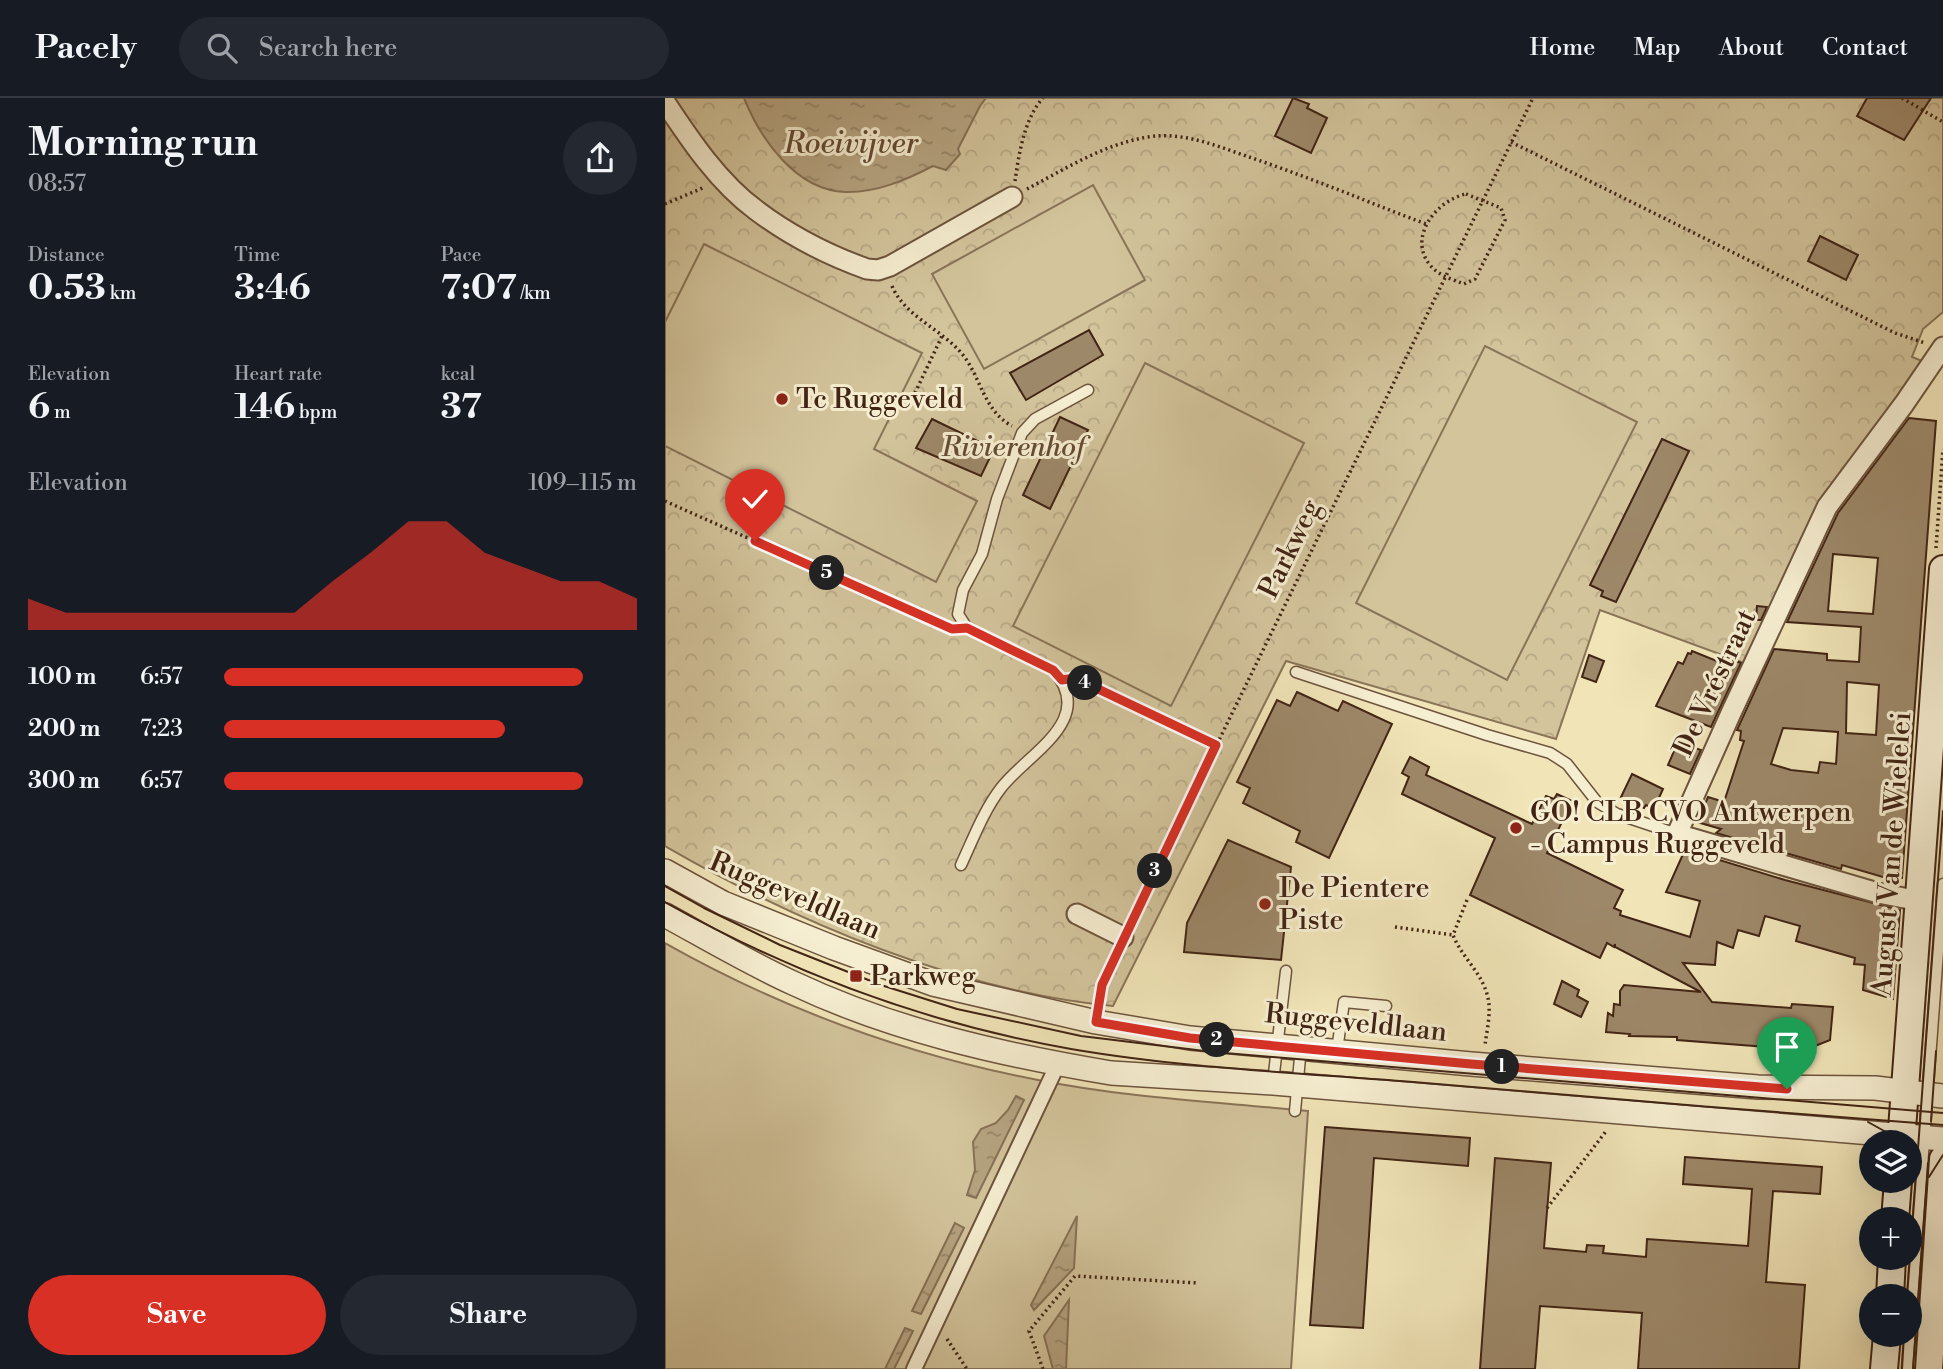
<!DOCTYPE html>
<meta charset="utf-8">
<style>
:root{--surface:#171b24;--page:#242831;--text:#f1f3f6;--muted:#9ea1a6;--line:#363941;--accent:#d93025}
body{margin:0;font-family:"Libre Bodoni",serif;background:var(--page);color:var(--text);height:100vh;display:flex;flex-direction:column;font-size:26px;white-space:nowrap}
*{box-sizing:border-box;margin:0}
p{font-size:23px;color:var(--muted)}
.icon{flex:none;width:38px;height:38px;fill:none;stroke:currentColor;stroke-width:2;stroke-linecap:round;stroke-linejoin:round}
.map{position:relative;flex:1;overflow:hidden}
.details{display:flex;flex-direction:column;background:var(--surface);width:665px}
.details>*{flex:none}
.controls{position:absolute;left:1194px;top:1032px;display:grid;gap:14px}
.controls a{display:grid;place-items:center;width:63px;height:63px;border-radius:50%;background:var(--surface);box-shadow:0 7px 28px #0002;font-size:35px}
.pin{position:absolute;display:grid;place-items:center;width:60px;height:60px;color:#fff;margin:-72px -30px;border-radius:50% 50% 50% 0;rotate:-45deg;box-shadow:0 0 7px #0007}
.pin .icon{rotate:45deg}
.km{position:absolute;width:35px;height:35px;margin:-18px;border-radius:50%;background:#222;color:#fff;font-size:19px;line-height:35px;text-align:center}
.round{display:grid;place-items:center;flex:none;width:74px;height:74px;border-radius:37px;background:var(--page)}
.head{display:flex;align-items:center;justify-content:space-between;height:119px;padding:0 28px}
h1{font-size:38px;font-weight:700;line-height:52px}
.stats{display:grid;grid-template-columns:repeat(3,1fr);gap:10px;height:119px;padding:7px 28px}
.stats div{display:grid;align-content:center}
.stats b{font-size:35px;font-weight:700}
.stats small{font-size:19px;font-weight:400}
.stats p{font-size:19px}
.chart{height:196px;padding:14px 28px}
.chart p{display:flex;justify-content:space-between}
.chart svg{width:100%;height:126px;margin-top:7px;fill:var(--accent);opacity:.7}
.button{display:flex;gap:14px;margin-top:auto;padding:14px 28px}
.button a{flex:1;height:80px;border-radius:42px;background:var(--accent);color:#fff;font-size:28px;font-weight:700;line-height:80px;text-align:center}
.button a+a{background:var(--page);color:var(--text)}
ul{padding:0 28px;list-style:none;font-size:23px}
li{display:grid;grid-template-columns:112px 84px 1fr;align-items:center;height:52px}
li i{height:18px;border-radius:9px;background:var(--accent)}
header{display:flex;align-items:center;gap:42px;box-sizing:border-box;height:98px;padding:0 35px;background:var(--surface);border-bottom:2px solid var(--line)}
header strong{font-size:33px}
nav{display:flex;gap:38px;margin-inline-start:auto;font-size:24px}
.search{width:490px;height:63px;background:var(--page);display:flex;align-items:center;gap:18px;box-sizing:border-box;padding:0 24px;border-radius:38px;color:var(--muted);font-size:26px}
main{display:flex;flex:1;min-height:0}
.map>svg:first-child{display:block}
</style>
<header>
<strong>Pacely</strong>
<div class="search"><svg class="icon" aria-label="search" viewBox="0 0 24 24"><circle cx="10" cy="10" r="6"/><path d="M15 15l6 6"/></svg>Search here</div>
<nav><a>Home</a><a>Map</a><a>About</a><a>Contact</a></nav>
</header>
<main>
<section class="details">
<div class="head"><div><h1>Morning run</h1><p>08:57</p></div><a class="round"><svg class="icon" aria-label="share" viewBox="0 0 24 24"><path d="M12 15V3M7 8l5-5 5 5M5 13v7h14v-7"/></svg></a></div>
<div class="stats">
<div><p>Distance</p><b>0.53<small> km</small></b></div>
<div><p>Time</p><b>3:46</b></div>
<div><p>Pace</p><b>7:07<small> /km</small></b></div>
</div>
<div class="stats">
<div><p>Elevation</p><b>6<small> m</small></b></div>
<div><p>Heart rate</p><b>146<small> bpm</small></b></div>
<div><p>kcal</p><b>37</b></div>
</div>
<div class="chart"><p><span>Elevation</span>109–115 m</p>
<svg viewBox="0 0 160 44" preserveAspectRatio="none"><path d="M0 44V33L10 38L20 38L30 38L40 38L50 38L60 38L70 38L80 27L90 17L100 6L110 6L120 17L130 22L140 27L150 27L160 33V44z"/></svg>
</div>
<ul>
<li><b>100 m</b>6:57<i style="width:87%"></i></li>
<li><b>200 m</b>7:23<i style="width:68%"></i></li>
<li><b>300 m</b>6:57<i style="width:87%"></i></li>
</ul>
<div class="button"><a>Save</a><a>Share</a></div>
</section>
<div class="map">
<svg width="1278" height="1271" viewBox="0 0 1278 1271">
<defs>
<pattern id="park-crowns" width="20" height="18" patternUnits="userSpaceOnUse" patternTransform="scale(1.75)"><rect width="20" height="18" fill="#d3c49c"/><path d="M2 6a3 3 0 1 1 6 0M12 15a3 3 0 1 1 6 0" fill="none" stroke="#b6a886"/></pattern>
<pattern id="water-ripples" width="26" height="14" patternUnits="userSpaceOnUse" patternTransform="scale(1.75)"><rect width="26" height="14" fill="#b5a380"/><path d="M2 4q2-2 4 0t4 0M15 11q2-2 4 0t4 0" fill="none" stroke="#958568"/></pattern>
</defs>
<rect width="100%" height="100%" fill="#f1e5b8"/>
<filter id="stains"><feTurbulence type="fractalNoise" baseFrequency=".00286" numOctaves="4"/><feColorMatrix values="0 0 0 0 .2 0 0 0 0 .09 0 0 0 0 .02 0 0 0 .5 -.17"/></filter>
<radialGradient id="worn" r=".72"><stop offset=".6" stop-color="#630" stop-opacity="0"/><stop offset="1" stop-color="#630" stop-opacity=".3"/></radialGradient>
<!-- park -->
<path fill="url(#park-crowns)" stroke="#8a7458" stroke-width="2" d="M0,0h1278v214l-20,17 -11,28 10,4 -74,105 -25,29 -79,168 -144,-53 -44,129 -270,-78 -173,345c-152,-14 -317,-84 -448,-160z"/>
<!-- garden -->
<g fill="#d3c49c" stroke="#8a7458" stroke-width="2">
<path d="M428,87l52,95 -161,89 -52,-95z"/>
<path d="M39,146l218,109 -48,96 103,52 -41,81 -271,-136v-124z"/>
<path d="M820,248l152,76 -130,258 -151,-77z"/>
<path d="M480,265l159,80 -133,263 -158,-80z"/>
<path d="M0,845c117,66 242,112 373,137 89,18 181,22 270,31l-17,258h-626z"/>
</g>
<!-- water -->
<g fill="url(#water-ripples)" stroke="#877055" stroke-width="2">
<path d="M79,0h242l-6,8 -19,37 -3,6 2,5 -14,16 -13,-4c-27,14 -57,27 -88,26 -49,-2 -84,-52 -101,-94z"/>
<path d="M351,998l8,4 -48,98 -9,-3 8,-25 -2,-28 8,-13 15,-6 12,-13z"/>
<path d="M412,1118l-3,52 -40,42 -3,-5z"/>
<path d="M290,1125l9,5 -43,86 -9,-3z"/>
<path d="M404,1202l-3,69h-13l-9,-33z"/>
<path d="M240,1230l8,3 -19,38h-9z"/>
</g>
<!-- building -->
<g fill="#9d8869" stroke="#412414" stroke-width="2" fill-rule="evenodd">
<path d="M628,0l16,6 -2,4 20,10 -16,35 -36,-17z"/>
<path d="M1202,0h64l-27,42 -47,-24z"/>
<path d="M1155,138l38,19 -12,25 -38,-19z"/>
<path d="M424,232l14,25 -77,45 -16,-27z"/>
<path d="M395,319l28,13 -38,79 -27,-14z"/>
<path d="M1244,320l27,3 -34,457 -19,-1 -41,-12 -1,4 -125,-36 5,-4 -24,-7 11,-25 16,5 20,-61 -4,-1 1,-9 -4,-1 37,-81 53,5v6l32,2 2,-35 -74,-5 51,-109zM1168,456l45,4 -5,56 -45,-3zM1182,584l32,3 -3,50 -30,-2zM1118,630l55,4 -2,32 -16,-2 -2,11 -27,-3 -20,-6z"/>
<path d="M267,321l62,30 -13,27 -65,-28z"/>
<path d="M997,341l27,12 -73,151 -15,-6 2,-5 -13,-6z"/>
<path d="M1092,508l10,1 -6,13h-5z"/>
<path d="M1027,553l27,11 3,-7 19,8 -30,64 -55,-21 22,-44 5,2 5,-11 3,1z"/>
<path d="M924,557l15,6 -8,21 -14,-5z"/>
<path d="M632,594l41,19 5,-10 49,23 -63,134 -33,-16 4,-11 -57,-28 7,-15 -13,-6 40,-82 13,6z"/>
<path d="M1013,644l23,8 -11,24 -22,-9z"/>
<path d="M745,659l19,10 -3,8 106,49 14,-28 8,3 3,-5 15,7 -25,52 76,37 -9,18 7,3 -1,4 70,22 10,-36 -34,-9 18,-40 3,-2 98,30 115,30 -7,89 -30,-9 2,-25 -11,-1 1,-6 -59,-17 4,-15 -35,-10 -6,20 -21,-6 -5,18 -16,-6 -2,23 -32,-2 29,39 79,6 1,-4 41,3 -3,33 -25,10 -128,-10v-3l-48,-1 1,-2 -24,-2 2,-19 5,3 1,-12 6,1v-14l4,-6 77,7 -86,-45v-3l-1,3 -7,-4 -7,15 -130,-63 25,-57 -93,-44 7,-17 -7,-4z"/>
<path d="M967,676l31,15 -9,20 -8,-4 -2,3 -23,-11z"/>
<path d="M563,742l63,27 -10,93 -97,-8 3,-29z"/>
<path d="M897,883l17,9 -2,6 11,6 -7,15 -27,-13z"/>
<path d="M660,1029l145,11 -2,28 -94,-8 -11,170 -53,-3z"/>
<path d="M1020,1059l137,10 -2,27 -47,-3 -7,91 39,3 -6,84h-161l4,-56 -102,-7 -5,63h-55l15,-211 56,5 -7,85 42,4 1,-7 17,1 -1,7 43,4 1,-18 101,7 4,-57 -69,-5z"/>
</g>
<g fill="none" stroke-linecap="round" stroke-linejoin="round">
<defs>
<g id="service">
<path d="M631,574l191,63 63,18 17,11 30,38 20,12 60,20"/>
<path d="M296,767c12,-26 23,-55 40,-77 27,-35 97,-68 52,-118l-86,-42 -9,-14 5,-24 19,-36 15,-55 25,-66 13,-14 53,-29"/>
<path d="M672,952l7,-48 42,4"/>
<path d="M608,984l13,-111"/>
<path d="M630,1013l6,-64"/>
<path d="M1242,1271l36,-485"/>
</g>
<path id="pedestrian" d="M249,1271l140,-297"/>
<g id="minor">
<path d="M0,4c25,38 54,81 91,108 33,25 72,45 111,59l11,1 12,-4 122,-69"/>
<path d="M1255,803l-42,-8 -201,-59 54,-121 96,-206 77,-103 39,-57"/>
<path d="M412,816l46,23"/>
</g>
<g id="tertiary">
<path d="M0,773l58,32 111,45 99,36 163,38 94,16 281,26 287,23 117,1 68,8"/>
<path d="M0,817c42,23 84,48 128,68 99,47 210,72 318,90l162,10 670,56"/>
</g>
<g id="secondary">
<path d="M1236,1045l42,-574"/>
<path d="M1230,1122l3,-39"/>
<path d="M1225,1199l2,-39"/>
<path d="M1219,1271l3,-34"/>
<path d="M1264,1271l14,-210"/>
</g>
</defs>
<!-- service casing -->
<use href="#service" stroke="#6d543d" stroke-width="13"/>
<!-- pedestrian casing -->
<use href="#pedestrian" stroke="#6d543d" stroke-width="18"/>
<!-- minor casing -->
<use href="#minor" stroke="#6d543d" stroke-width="23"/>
<!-- tertiary casing -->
<use href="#tertiary" stroke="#6d543d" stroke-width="26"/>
<!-- secondary casing -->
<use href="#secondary" stroke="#412414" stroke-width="30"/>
<!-- path -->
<g stroke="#412414" stroke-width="3.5" stroke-dasharray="2 3.5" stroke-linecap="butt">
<path d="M1237,0l41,24"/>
<path d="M846,44l384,191 30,10"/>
<path d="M350,83c4,-27 9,-62 28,-83"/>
<path d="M362,91c38,-20 77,-45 121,-52 36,-6 71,10 104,21 59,20 116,44 174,66"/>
<path d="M801,96l35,14 4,12 -30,59 -11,5c-12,-5 -25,-8 -34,-19 -23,-28 7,-65 36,-71z"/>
<path d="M0,106l40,-17"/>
<path d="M227,188c13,31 50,43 71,69 18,23 21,56 49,71"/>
<path d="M250,295l27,-57"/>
<path d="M0,403l286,128"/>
<path d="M1271,450l7,-99"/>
<path d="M411,580l140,67"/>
<path d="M802,802l-14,35c8,21 28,37 34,59 5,16 0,35 -2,51"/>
<path d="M465,824l403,-824"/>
<path d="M730,829l58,8"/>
<path d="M434,905l3,-18 13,-30"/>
<path d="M882,1110l60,-78"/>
<path d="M282,1241l20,30"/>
<path d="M378,1271l-14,-38 46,-55 123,7"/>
</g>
<!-- service -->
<use href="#service" stroke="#f6eed1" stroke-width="10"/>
<!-- pedestrian -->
<use href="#pedestrian" stroke="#f6eed1" stroke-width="14"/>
<!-- minor -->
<use href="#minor" stroke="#f6eed1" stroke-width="19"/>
<!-- tertiary -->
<use href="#tertiary" stroke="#f6eed1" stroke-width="23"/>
<!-- secondary -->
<use href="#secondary" stroke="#f6eed1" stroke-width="26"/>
<!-- tram -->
<g stroke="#412414" stroke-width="2">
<path d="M0,788l39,22 76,37 101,40 76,24 124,27 132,16 730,61"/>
<path d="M0,804c126,71 264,122 406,147 117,20 236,24 354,34 173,15 345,29 518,42"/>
<path d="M1266,1023l5,-70"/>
<path d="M1203,1024l18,10 12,11"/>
<path d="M1264,1079l14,-22"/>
<path d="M1242,1199l36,-486"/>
<path d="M1237,1271l2,-34"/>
<path d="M1248,1271l15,-206"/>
</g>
</g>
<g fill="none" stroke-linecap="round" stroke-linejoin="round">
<defs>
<path id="route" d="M90,443l197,88 15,-1 86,42 9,10 13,-2 141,67 -114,240 -6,37 94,16 281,26 316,25"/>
</defs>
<!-- route casing -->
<use href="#route" stroke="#fff" stroke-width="14"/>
<!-- route -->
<use href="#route" stroke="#d93025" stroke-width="9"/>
</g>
<!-- markers -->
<g fill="#8f2418" stroke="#f6eed1" stroke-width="2.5">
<circle cx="117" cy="301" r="7"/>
<circle cx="851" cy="730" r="7"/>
<circle cx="600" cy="806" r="7"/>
<rect x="184" y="871" width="14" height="14" rx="3.5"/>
</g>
<g text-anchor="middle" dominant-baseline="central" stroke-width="6" stroke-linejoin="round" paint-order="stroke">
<!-- poi labels -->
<g font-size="28" fill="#412414" stroke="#f6eed1" text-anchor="start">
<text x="131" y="301">Tc Ruggeveld</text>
<text x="865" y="714">GO! CLB CVO Antwerpen<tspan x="865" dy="32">- Campus Ruggeveld</tspan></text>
<text x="614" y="790">De Pientere<tspan x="614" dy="32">Piste</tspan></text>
<text x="205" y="878">Parkweg</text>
</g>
<!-- park labels -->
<g font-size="28" font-style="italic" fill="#664c36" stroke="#f6eed1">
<text x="348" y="349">Rivierenhof</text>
</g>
<!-- street labels -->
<g font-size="28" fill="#412414" stroke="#f6eed1">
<text transform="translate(625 451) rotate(-64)">Parkweg</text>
<text transform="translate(1050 585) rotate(-65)">De Vréstraat</text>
<text transform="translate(1227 756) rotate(-86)">August Van de Wielelei</text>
<text transform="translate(130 798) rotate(23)">Ruggeveldlaan</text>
<text transform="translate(691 925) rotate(6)">Ruggeveldlaan</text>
</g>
<!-- water labels -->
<g font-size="30" font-style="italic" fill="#644a34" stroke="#f6eed1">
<text x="186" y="46">Roeivijver</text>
</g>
</g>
<rect width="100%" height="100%" filter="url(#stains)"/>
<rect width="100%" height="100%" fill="url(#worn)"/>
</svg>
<div class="controls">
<a><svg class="icon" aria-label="layers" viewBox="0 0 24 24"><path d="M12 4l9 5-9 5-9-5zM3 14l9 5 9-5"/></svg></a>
<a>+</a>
<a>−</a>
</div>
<div class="pin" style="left:1122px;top:991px;background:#1e9e55"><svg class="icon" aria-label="arrive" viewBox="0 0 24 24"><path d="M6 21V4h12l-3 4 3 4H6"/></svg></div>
<div class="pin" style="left:90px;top:443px;background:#d93025"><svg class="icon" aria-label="check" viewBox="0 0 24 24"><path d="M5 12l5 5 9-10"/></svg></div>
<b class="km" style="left:837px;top:969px">1</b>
<b class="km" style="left:552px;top:942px">2</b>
<b class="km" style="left:490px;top:773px">3</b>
<b class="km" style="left:420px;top:585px">4</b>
<b class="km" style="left:162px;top:475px">5</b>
</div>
</main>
